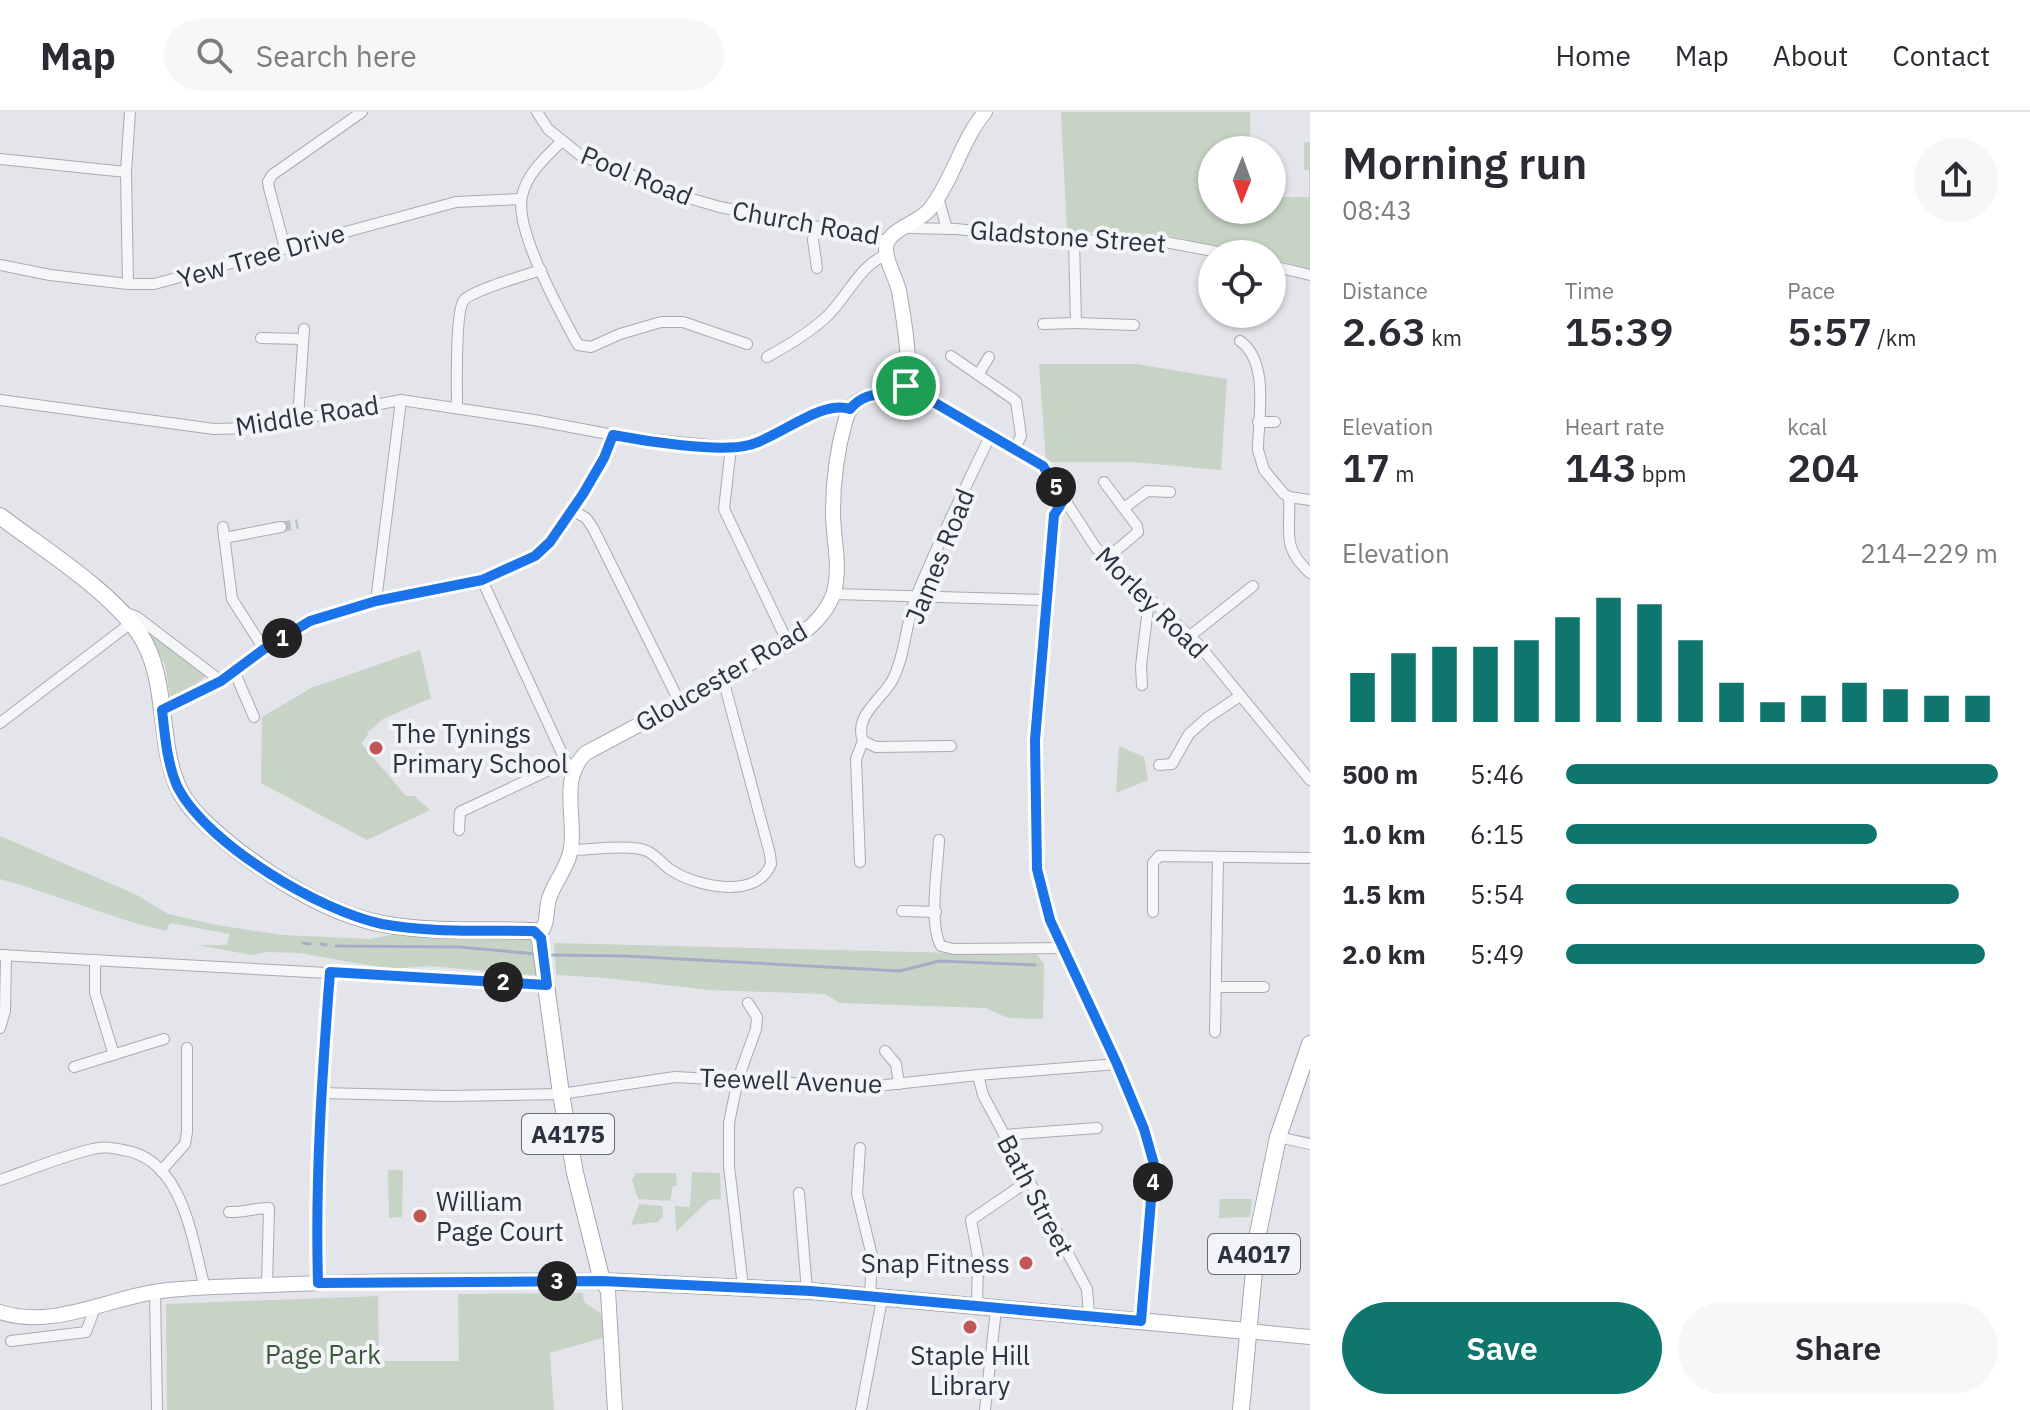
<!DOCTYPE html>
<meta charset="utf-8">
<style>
:root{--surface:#fff;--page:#f7f7f7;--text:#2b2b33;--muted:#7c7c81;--line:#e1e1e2;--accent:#0f766e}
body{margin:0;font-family:"IBM Plex Sans",sans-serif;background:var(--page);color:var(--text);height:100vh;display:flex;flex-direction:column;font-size:30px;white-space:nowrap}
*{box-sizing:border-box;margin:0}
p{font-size:26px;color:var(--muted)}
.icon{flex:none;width:44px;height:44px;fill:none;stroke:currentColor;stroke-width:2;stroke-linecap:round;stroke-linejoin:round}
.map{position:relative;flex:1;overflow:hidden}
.details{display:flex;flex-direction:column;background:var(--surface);width:720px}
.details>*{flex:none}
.needle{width:52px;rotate:181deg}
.tools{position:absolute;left:1198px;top:24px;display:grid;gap:16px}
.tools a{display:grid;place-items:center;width:88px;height:88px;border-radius:50%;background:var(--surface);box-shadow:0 2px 6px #0004;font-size:40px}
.pin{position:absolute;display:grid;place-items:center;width:68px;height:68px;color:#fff;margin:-34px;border:4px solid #fff;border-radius:50%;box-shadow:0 2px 8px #0007}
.km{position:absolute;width:40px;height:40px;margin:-20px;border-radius:50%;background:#222;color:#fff;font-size:22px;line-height:40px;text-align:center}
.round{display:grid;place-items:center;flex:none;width:84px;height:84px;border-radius:42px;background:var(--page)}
.headline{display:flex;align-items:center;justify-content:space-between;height:136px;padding:0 32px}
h1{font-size:44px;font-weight:600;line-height:60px}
.stats{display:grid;grid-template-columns:repeat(3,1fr);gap:12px;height:136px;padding:8px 32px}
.stats div{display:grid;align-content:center}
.stats b{font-size:40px;font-weight:600}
.stats small{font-size:22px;font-weight:400}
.stats p{font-size:22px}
.chart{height:224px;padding:16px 32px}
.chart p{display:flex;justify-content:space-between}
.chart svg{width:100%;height:144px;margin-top:8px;stroke:var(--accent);stroke-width:6}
.button{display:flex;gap:16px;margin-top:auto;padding:16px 32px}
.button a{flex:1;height:92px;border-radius:48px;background:var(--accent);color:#fff;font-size:32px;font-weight:600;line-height:92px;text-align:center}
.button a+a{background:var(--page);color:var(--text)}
ul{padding:0 32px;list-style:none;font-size:26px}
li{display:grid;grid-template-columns:128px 96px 1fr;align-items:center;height:60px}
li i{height:20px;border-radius:10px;background:var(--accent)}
header{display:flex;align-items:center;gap:48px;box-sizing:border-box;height:112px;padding:0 40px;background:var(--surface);border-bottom:2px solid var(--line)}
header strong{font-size:38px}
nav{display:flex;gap:44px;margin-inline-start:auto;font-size:28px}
.search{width:560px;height:72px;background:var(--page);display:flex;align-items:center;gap:20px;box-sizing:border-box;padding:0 28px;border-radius:44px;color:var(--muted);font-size:30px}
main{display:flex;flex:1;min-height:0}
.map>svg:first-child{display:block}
</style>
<header>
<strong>Map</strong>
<div class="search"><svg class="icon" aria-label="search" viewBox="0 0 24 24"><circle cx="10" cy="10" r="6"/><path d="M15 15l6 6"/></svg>Search here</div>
<nav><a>Home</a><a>Map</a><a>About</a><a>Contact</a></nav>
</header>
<main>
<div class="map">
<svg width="1310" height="1298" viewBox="0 0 1310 1298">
<rect width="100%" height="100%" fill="#e3e5ea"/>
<!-- green -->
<g fill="#c7d3c5">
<path d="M1061,0h189v38h-38v60h60v-13h37v-27h-5v-28h6v127l-38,-10v-5h-21l-85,-19 -99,-3z"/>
<path d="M1039,252h98l90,15 -6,91 -89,-8h-86z"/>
<path d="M150,520l56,43c-7,9 -25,21 -36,21l-5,-31 -17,-31z"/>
<path d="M420,538l11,48 -48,21 -16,14 1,2 -7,8 45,53h8l16,14 -63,30 -106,-57 1,-66 49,-29z"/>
<path d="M1119,634l25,11 4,23 -32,13z"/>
<path d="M0,724l135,58 33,20 48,11 67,10 86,4 32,-6 130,5 6,5 3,33 -110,-10 -41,3 -89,-16 -33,-1 -15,3 -55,-10h29l4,-11 -60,-11 -4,8c-57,-13 -110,-37 -166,-52z"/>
<path d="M554,831l483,12 7,9 -1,55 -35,-1 -22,-10 -146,-5 -15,-9 -116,-4 -103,-12 -50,-3z"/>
<path d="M388,1058h15l-1,47 -13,1z"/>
<path d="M692,1060l28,1 1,26 -12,1 -33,32 -1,-26 15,1z"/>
<path d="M636,1061h40l1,13h-4l-3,15 -32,-2 -6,-19z"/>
<path d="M1220,1087h32l-2,18 -31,1z"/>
<path d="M639,1092l23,2 1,10 -5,6 -27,3z"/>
<path d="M582,1181l3,10 17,11 3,23 -55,16 4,57h-387l-1,-106 212,-8 1,65h80l-1,-67z"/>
</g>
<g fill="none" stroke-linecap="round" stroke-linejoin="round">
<!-- stream -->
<g stroke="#a2aec6" stroke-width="3">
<path d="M303,831l7,1"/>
<path d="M321,832l5,1"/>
<path d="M336,834l123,1 78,7"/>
<path d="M549,843l76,1 275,15 39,-10 96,4"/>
</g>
<!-- street-tunnel -->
<path stroke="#bfc1c8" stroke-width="10" stroke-dasharray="10 5" stroke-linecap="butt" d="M281,415l17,-3"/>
<defs>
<g id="street">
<path d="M537,0l11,17 32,26 112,44 28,8 168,34"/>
<path d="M561,30c-15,15 -34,31 -39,54 -8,34 39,117 56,149l13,2 29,-13 41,-12h22l64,22"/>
<path d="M0,47l126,13"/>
<path d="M938,85l9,32"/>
<path d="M815,115l-2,13 4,28"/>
<path d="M907,116l49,1 110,11 99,2 64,12"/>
<path d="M1074,128l2,83 58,2"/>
<path d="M285,136l-16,-60 -1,-6 4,-7 90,-63"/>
<path d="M0,153l50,10 78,9h26l302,-82 65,-3"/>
<path d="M1272,154l38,9"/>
<path d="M128,172l-2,-112 4,-60"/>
<path d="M1043,212l33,-1"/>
<path d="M261,226l42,1"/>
<path d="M1240,229c30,21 18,77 18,109l6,20 20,24 5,3 21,3"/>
<path d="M951,244l65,45 5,35 -7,14"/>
<path d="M767,245c20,-11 41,-23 58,-39 21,-18 35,-55 62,-63"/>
<path d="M978,263l11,-18"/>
<path d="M906,274l137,80 53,82 103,97 111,135"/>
<path d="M0,288l214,29 39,-1 148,-28 133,20 90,17 107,10 29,-5 70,-35 11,-1 9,3"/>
<path d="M457,296c0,-19 -2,-97 7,-108 9,-10 62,-25 77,-30"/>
<path d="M298,307l6,-90"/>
<path d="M1258,310h17"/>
<path d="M731,335l-7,62 63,132"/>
<path d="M1104,370l33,44 1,6 -32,27"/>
<path d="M1289,385c2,36 -8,50 21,76"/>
<path d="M1064,387l-10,16 -19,225 2,129 13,51 67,144 27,65 10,35 -13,157"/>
<path d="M1124,396l23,-17 23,1"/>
<path d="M572,398l14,8 7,10 87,175"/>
<path d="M223,415l9,72 32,50"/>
<path d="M224,426l57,-11"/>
<path d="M482,468l84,182 9,6"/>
<path d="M834,482l212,6"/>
<path d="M376,489l25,-201"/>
<path d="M125,500l12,5 84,64"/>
<path d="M1190,524l63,-50"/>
<path d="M234,559l20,46"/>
<path d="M1142,573l-1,-19 8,-66"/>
<path d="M162,598l59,-29 43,-32 46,-28 66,-20 106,-21 53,-24 15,-14 22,-32 32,-52 9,-23"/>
<path d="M0,611l131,-100"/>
<path d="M863,629l13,6 75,-1"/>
<path d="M1159,653l13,-1 17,-30 18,-16 33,-22"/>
<path d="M459,718l1,-18 106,-50"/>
<path d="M939,728c-1,26 -11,84 2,106l13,3 110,-1"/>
<path d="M571,738c19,0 59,-6 76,1 9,4 16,14 24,19 26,17 86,30 100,-6l-1,-10 -47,-175"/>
<path d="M860,750l-4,-103 7,-18c-10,-26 20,-42 30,-62 13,-26 12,-55 23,-82 22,-55 49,-108 74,-161"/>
<path d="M902,799l34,1"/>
<path d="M1153,800v-49l6,-7 151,2"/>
<path d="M0,843l547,30"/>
<path d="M95,848v33l19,62"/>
<path d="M1216,875h48"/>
<path d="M0,916l5,-17 1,-56"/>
<path d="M1215,920l3,-175"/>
<path d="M885,939l11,13 3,20"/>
<path d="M74,955l90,-28"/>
<path d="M978,963l5,20 104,194 2,26"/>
<path d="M320,981l127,3 114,-2 114,-17 192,10 111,-12 139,-11"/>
<path d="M1004,1023l93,-7"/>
<path d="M1278,1025l32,7"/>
<path d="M860,1036l-3,46 15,62 -2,41"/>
<path d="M161,1059l24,-27 2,-12v-84"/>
<path d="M0,1068c30,-10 62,-24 93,-31 10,-3 20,-1 30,1 61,9 69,91 82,138"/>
<path d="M799,1081l8,98"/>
<path d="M229,1100c14,1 25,-4 40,-4l-2,77"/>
<path d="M318,1171c-3,-105 4,-207 12,-311"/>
<path d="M743,1175l-14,-121v-43l9,-44 18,-50 1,-12 -9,-14"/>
<path d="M155,1179l2,119"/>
<path d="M977,1195l1,-50 -7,-37 57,-39"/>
<path d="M11,1229l75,-9 10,-27"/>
<path d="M861,1298l21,-111"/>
<path d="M985,1298l11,-101"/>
</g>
<g id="secondary">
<path d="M539,822c10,-10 6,-22 10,-35 5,-17 20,-33 22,-51 5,-32 -12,-70 15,-95 54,-29 108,-57 161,-88 19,-11 41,-21 58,-34 12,-9 25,-25 29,-39 7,-27 -1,-53 -1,-80 0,-30 4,-61 12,-90 13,-46 56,-12 63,-45 1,-28 -4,-58 -9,-86 -3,-14 -13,-28 -13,-42 0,-20 32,-25 44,-40 23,-29 31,-68 55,-97"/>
<path d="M0,1200c50,17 105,-12 154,-20 37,-6 77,-5 115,-7 111,-5 222,-5 333,-4l6,10 7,119"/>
<path d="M1247,1219l63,6"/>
</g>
<g id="primary">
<path d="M0,404c43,33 108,73 139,117 30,45 18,103 38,152 11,26 35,44 56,62 43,33 96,67 150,77 49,9 102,5 151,7l5,3 22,160 14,79 27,108 209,10 436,40"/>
<path d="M1241,1298l16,-172 21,-101 32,-93"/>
</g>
</defs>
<!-- street casing -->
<use href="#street" stroke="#a9abb4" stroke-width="12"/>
<!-- secondary casing -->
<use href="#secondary" stroke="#a9abb4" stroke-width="16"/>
<!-- primary casing -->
<use href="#primary" stroke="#a4a8b4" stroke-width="18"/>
<!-- street -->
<use href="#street" stroke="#f5f6f8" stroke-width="10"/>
<!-- secondary -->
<use href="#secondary" stroke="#fff" stroke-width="14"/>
<!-- primary -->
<use href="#primary" stroke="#fff" stroke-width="16"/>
</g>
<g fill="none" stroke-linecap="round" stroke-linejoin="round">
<defs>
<path id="route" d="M906,274l137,80 21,33 -10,16 -19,225 2,129 13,51 67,144 27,65 10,35 -13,157 -330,-30 -209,-10 -284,2c-3,-105 4,-207 12,-311l217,13 -6,-47 -7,-7c-50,-1 -103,2 -152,-7 -62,-13 -174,-79 -204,-136 -11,-24 -13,-52 -16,-78l59,-29 43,-32 46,-28 66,-20 106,-21 53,-24 15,-14 33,-48 21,-36 9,-23c31,6 107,18 136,10 30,-7 72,-46 101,-36 20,-24 40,-7 56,-23z"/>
</defs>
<!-- route casing -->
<use href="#route" stroke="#fff" stroke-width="16"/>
<!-- route -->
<use href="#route" stroke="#1a73e8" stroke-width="10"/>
</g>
<!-- markers -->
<g fill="#c05656" stroke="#f3f4f7" stroke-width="3">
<circle cx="376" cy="636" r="8"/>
<circle cx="420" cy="1104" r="8"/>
<circle cx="1026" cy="1151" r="8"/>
<circle cx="970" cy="1215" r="8"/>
</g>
<g text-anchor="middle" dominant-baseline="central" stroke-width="8" stroke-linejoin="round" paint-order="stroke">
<!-- shield labels -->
<g fill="#f3f4f7" stroke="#686c77" stroke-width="2">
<rect x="522" y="1002" width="92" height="40" rx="6"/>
<rect x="1208" y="1122" width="92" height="40" rx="6"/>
</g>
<g font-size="24" font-weight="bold" fill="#2d3140">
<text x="568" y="1022">A4175</text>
<text x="1254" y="1142">A4017</text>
</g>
<!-- street labels -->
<g font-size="26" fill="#2d3140" stroke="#f3f4f7">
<text transform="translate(637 63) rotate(22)">Pool Road</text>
<text transform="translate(806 110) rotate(10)">Church Road</text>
<text transform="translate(1068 124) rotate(4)">Gladstone Street</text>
<text transform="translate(261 143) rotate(-16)">Yew Tree Drive</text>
<text transform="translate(307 303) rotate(-9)">Middle Road</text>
<text transform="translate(939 444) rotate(-68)">James Road</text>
<text transform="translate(1152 490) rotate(45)">Morley Road</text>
<text transform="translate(721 564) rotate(-30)">Gloucester Road</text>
<text transform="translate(791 968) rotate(2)">Teewell Avenue</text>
<text transform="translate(1036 1083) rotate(62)">Bath Street</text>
</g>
<!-- poi labels -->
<g font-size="26" fill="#2d3140" stroke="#f3f4f7" text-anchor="start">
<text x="392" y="621">The Tynings<tspan x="392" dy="30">Primary School</tspan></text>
<text x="436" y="1089">William<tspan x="436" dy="30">Page Court</tspan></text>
<text x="1010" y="1151" text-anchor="end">Snap Fitness</text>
<text x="970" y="1243" text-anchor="middle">Staple Hill<tspan x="970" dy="30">Library</tspan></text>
</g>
<!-- park labels -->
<g font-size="26" fill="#3d5a3b" stroke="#f3f4f7">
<text x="323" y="1242">Page Park</text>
</g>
</g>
</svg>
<div class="tools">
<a><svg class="needle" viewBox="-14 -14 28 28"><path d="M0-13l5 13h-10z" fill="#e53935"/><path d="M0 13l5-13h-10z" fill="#7c7c81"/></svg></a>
<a><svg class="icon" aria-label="locate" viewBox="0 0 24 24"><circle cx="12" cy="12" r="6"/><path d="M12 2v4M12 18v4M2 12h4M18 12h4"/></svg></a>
</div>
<div class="pin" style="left:906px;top:274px;background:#1e9e55"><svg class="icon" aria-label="arrive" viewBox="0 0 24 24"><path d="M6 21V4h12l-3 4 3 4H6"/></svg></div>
<b class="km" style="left:282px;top:526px">1</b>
<b class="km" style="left:503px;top:870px">2</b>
<b class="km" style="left:557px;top:1169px">3</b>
<b class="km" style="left:1153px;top:1070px">4</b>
<b class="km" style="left:1056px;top:375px">5</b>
</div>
<section class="details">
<div class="headline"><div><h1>Morning run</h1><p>08:43</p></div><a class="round"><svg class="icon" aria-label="share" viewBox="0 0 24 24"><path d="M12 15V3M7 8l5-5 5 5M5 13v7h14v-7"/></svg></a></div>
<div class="stats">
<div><p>Distance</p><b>2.63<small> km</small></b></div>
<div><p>Time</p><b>15:39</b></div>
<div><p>Pace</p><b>5:57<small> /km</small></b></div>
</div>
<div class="stats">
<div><p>Elevation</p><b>17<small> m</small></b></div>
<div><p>Heart rate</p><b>143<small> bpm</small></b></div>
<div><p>kcal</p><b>204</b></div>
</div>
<div class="chart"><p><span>Elevation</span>214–229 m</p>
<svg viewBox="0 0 160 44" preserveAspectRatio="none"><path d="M5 44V29M15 44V23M25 44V21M35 44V21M45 44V19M55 44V12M65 44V6M75 44V8M85 44V19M95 44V32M105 44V38M115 44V36M125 44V32M135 44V34M145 44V36M155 44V36"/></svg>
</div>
<ul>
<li><b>500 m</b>5:46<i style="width:100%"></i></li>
<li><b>1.0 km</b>6:15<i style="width:72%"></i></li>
<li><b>1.5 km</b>5:54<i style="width:91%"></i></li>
<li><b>2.0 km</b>5:49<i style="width:97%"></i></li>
</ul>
<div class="button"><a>Save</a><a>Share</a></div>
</section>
</main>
